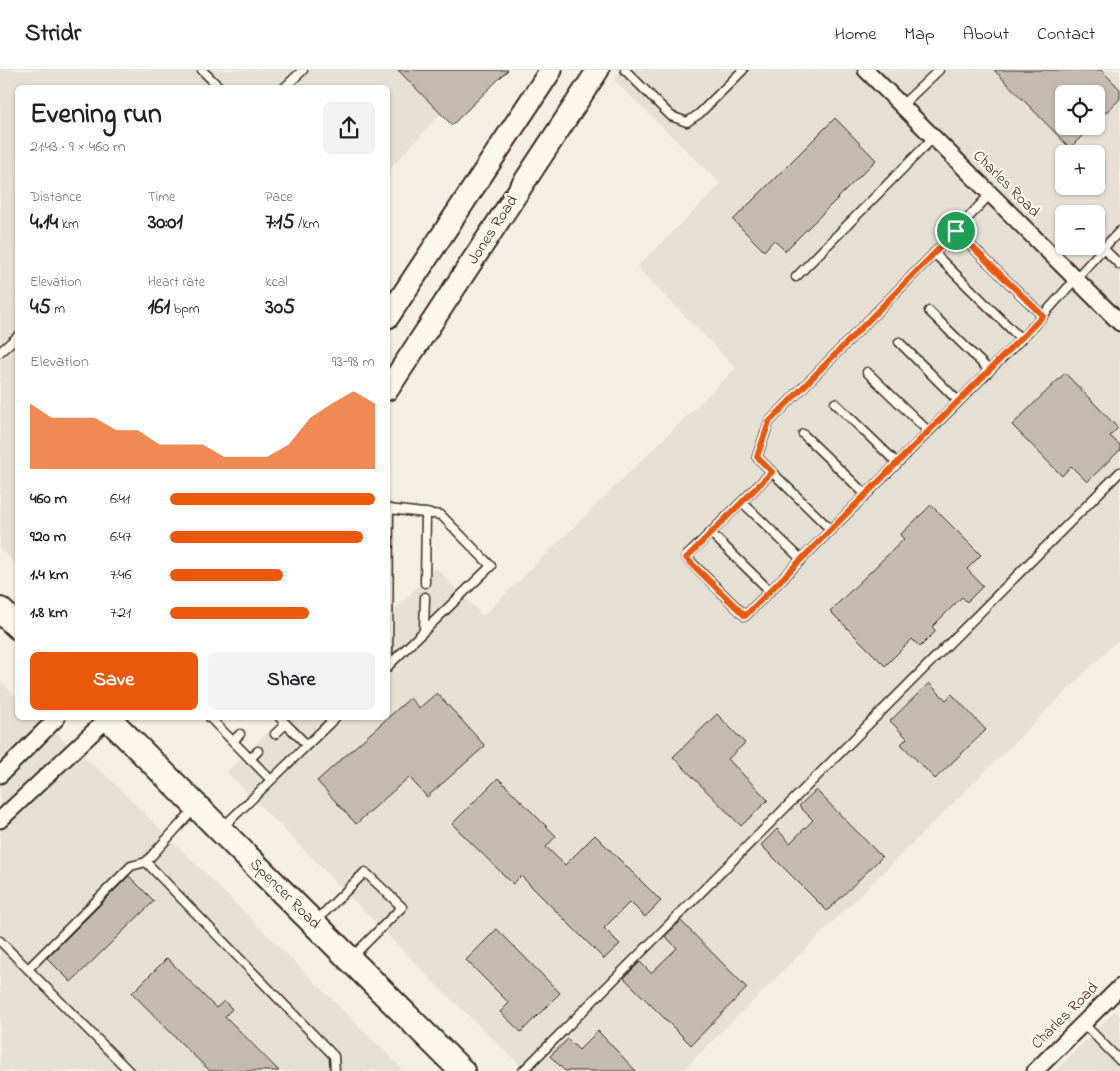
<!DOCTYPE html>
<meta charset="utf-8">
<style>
:root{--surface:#fff;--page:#f2f2f2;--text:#202124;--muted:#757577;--line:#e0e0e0;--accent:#ea580c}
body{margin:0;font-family:"Indie Flower",sans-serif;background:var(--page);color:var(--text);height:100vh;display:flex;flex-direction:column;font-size:19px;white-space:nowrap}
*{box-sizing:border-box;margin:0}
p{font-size:16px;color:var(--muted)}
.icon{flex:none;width:28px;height:28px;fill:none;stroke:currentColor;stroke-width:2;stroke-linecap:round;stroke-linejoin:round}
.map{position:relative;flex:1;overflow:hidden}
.side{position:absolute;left:15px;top:15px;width:375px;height:635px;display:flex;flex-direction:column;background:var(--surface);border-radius:8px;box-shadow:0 1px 4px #0004}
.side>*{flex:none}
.buttons{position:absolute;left:1055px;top:15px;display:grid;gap:10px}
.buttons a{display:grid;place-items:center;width:50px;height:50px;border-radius:8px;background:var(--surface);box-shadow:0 1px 4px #0004;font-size:25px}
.pin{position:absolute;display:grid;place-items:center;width:42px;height:42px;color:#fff;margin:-21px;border:2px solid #fff;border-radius:50%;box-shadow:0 1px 5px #0007}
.round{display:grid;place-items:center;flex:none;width:52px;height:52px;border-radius:8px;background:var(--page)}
.summary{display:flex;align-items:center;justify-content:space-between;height:85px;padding:0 15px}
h1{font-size:28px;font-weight:700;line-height:38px}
.metrics{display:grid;grid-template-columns:repeat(3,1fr);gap:8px;height:85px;padding:5px 15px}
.metrics div{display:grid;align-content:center}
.metrics b{font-size:21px;font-weight:700}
.metrics small{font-size:14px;font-weight:400}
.metrics p{font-size:14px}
.chart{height:140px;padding:10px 15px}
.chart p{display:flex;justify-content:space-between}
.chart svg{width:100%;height:90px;margin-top:5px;fill:var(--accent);opacity:.7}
.cta{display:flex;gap:10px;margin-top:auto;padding:10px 15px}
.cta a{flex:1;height:58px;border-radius:8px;background:var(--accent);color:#fff;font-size:20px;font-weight:700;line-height:58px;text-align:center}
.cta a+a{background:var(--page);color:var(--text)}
ul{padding:0 15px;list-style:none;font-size:16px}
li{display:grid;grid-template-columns:80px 60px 1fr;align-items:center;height:38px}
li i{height:12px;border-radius:6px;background:var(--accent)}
header{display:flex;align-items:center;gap:30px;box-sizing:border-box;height:70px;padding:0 25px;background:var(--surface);border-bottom:1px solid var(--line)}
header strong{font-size:24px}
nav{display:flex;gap:28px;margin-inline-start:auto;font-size:18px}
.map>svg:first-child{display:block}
</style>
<header>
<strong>Stridr</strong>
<nav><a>Home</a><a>Map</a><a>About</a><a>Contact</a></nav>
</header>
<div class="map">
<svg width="1120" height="1001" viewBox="0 0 1120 1001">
<rect width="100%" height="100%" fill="#f3efe4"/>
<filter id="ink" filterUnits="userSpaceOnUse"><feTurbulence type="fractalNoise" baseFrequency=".02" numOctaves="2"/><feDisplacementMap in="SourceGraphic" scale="10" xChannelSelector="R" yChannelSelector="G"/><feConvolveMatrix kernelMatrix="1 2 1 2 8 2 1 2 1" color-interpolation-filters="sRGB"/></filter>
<g filter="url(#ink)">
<!-- built -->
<g fill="#e5dfd4" fill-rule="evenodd">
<path d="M0,0h481l-93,101v-83h-370l-1,478 -17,-17z"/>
<path d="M621,0h499v568l-438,433h-156l-84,-81 -215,-218 56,-54h105v-102l48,-48 47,48 253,-248 -99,-101 84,-83 -107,-104zM1064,24h32v32h-32zM1064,84h32v32h-32zM1064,144h32v32h-32z"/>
<path d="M0,610l17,18 1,20h20l72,61 294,292h-404z"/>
<path d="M1115,941l5,5v55h-65z"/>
</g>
<!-- building -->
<g fill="#c3bbb0" stroke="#3b2a1e">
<path d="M398,0h110l-56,55z"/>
<path d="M994,0h107l19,19v10l-24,23v-28h-32v32h28l-22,22z"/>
<path d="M835,48l41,42 -91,91 -11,-11 -10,11 -31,-31z"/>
<path d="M1065,303l53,55 -8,8 10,9v5l-33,32 -16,-16 -9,10 -50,-51z"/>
<path d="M931,435l50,50 -14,14 16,17 -16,16 -5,-5 -30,30 4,4 -16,16 -8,-8 -27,27 -55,-55 74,-72 -4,-4z"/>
<path d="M929,613l17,17 6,-6 34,36 -51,49 -34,-35 6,-6 -17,-17z"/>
<path d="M437,623l48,53 -58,51 -18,-20 -53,47 -39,-43 93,-83 9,10z"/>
<path d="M717,644l28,29 -17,16 40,41 -27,26 -68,-69z"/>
<path d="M498,708l58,58 -10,11 19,18 30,-30 66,66 -16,16 -15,-15 -26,26 16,16 -16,15 -83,-83 -8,8 -61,-60z"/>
<path d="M816,720l66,67 -55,54 -66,-66 16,-16 13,14 23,-23 -14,-14z"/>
<path d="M129,806l25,25 -83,81 -24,-24z"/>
<path d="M681,851l66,67 -56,57 -67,-67 16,-16 11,11 26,-25 -12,-12z"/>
<path d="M497,859l63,64 -39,39 -21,-20 9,-9 -43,-43z"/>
<path d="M167,888l49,50 8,-7 8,8 -7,7 54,55h-69l-22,-21 -56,-57z"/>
<path d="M598,961l38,40h-71l-15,-15 18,-17 11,11z"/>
</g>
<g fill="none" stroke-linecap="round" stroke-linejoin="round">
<defs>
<g id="service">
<path d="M202,0l18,18"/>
<path d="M625,0l46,46 16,6 12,-8 44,-44"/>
<path d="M284,18l19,-18"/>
<path d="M902,35l37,-35"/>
<path d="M991,123l-35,38 -187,191 -12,35 15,15 -86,85 59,59 276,-277c34,-35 64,-73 99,-108"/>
<path d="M956,161l87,85"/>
<path d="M1103,178l17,17"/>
<path d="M934,183l87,86"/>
<path d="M796,207l138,-140"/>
<path d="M929,241l60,59"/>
<path d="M899,272l59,59"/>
<path d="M0,282l18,-16"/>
<path d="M867,302l61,59"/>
<path d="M835,333l62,60"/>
<path d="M803,364l62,60"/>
<path d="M772,402l58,57"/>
<path d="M742,432l59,57"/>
<path d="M388,438l1,1 -1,158"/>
<path d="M711,463l59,58"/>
<path d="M425,513l1,-70"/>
<path d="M424,560l1,-33"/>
<path d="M388,596l103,-100 -50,-51 -52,-6"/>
<path d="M210,648l61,62"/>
<path d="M280,648l27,27"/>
<path d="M275,664l11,-10"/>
<path d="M233,671l7,-7"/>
<path d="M250,689l8,-8"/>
<path d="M195,738l-49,54 188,194 1,15"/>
<path d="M222,758l113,-110"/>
<path d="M315,852l50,-50 37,35 -51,51"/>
<path d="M0,871l129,130"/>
<path d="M28,899l103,-103 15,-4"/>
<path d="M1083,953l37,38"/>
<path d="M523,1001l597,-599"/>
</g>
<g id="minor">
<path d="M866,0l254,253"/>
<path d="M0,705l57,-57"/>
<path d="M0,750l108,-102"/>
<path d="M1035,1001l85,-84"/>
</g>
<g id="secondary">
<path d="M388,247l163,-247"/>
<path d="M388,319l210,-319"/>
</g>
<g id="primary">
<path d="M0,540l18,17"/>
<path d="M108,648l354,353"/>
</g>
</defs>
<!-- service casing -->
<use href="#service" stroke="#3b2a1e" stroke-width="11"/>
<!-- minor casing -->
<use href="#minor" stroke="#3b2a1e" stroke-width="19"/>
<!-- secondary casing -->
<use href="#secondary" stroke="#3b2a1e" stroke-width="25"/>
<!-- primary casing -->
<use href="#primary" stroke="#3b2a1e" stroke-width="28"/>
<!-- service -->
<use href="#service" stroke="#fbf7ec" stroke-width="8"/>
<!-- minor -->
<use href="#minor" stroke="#fbf7ec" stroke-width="15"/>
<!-- secondary -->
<use href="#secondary" stroke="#fbf7ec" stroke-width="21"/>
<!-- primary -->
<use href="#primary" stroke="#fbf7ec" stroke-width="24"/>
</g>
</g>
<g fill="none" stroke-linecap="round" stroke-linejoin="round" filter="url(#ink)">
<defs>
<path id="route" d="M956,161l87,85 -298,300 -59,-58 86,-86 -15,-15 12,-35z"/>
</defs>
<!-- route casing -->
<use href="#route" stroke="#fff" stroke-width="10"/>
<!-- route -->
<use href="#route" stroke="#ea580c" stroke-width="6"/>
</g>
<g text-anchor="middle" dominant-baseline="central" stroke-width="4.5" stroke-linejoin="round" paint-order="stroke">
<!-- street labels -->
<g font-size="16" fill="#3b2a1e" stroke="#fbf7ec">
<text transform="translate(1006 114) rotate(45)">Charles Road</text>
<text transform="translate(493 160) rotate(-57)">Jones Road</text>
<text transform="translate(285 824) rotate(45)">Spencer Road</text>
<text transform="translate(1065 946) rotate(-45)">Charles Road</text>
</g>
</g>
</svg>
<div class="buttons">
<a><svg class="icon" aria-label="locate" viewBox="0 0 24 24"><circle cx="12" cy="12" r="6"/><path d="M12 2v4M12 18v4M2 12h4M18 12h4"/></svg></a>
<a>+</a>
<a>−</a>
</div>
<div class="pin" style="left:956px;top:161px;background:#1e9e55"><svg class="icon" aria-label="arrive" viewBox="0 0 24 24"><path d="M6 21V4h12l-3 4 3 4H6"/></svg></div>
<section class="side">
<div class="summary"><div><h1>Evening run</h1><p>21:43 · 9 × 460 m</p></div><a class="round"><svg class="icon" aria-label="share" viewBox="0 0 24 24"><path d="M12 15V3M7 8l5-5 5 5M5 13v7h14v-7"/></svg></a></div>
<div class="metrics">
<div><p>Distance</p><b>4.14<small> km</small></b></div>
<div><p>Time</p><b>30:01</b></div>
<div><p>Pace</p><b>7:15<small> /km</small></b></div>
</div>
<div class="metrics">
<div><p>Elevation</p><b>45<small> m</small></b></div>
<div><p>Heart rate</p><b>161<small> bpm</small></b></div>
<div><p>kcal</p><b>305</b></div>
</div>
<div class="chart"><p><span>Elevation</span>93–98 m</p>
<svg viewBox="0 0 160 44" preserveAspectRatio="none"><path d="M0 44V12L10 19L20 19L30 19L40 25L50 25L60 32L70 32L80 32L90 38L100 38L110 38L120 32L130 19L140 12L150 6L160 12V44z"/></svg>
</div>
<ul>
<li><b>460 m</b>6:41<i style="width:100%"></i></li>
<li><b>920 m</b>6:47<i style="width:94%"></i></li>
<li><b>1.4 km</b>7:46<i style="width:55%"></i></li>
<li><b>1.8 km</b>7:21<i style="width:68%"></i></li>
</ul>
<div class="cta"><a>Save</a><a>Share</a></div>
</section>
</div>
